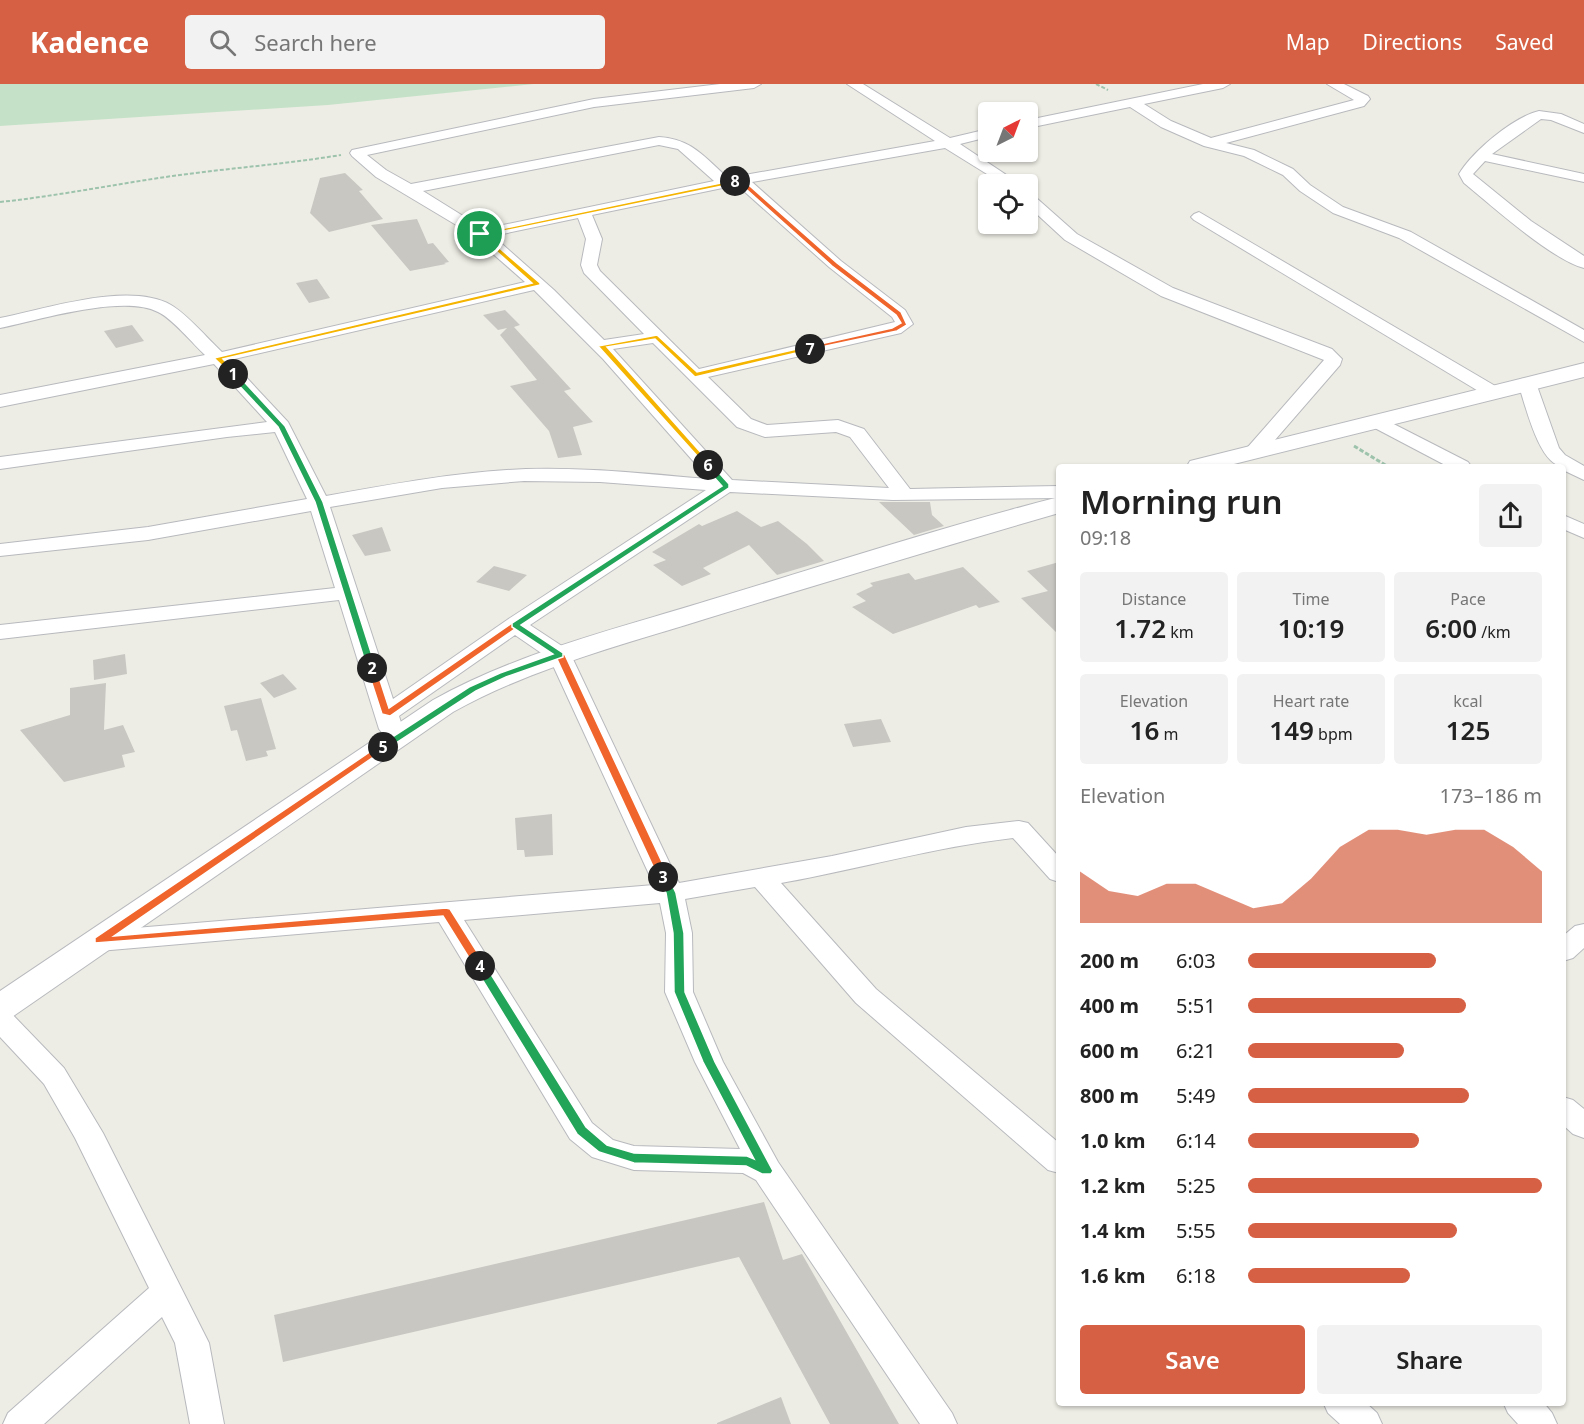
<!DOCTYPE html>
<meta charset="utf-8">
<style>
:root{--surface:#fff;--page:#f2f2f2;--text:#222;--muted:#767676;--accent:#d66043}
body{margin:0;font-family:"Noto Sans",sans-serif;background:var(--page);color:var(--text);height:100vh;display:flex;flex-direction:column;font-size:22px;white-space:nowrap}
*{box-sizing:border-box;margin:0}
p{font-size:20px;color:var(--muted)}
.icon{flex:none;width:33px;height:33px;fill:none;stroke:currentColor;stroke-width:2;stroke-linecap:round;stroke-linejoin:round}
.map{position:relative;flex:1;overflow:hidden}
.panel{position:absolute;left:1056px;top:380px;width:510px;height:942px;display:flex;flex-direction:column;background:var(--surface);border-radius:6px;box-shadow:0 2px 4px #0004}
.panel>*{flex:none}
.needle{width:39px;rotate:42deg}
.controls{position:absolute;left:978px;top:18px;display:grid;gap:12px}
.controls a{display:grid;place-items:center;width:60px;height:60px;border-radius:6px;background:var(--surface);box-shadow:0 2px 4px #0004;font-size:30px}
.pin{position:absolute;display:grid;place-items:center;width:51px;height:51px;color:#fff;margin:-26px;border:3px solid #fff;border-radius:50%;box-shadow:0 2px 6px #0007}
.km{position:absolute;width:30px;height:30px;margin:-15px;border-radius:50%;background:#222;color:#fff;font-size:16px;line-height:30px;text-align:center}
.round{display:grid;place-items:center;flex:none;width:63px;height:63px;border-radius:6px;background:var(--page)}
.head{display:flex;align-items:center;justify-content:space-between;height:102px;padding:0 24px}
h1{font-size:33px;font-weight:600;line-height:45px}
.metrics{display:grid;grid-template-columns:repeat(3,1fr);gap:9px;height:102px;padding:6px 24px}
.metrics div{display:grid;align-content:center;border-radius:6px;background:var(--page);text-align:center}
.metrics b{font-size:26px;font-weight:600}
.metrics small{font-size:16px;font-weight:400}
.metrics p{font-size:16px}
.chart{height:168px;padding:12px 24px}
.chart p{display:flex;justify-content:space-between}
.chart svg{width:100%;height:108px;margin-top:6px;fill:var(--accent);opacity:.7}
.cta{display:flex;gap:12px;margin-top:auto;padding:12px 24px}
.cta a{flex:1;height:69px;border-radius:6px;background:var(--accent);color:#fff;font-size:24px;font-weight:600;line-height:69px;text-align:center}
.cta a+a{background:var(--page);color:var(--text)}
ul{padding:0 24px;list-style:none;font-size:20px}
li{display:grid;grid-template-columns:96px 72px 1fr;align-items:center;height:45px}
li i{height:15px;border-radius:8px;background:var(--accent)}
header{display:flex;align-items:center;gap:36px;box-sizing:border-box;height:84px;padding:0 30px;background:var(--accent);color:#fff}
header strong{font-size:28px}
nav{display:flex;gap:33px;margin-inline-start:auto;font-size:21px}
.search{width:420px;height:54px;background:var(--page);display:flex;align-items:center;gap:15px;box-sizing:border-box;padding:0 21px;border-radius:6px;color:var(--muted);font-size:22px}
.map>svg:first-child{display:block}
</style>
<header>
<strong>Kadence</strong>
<div class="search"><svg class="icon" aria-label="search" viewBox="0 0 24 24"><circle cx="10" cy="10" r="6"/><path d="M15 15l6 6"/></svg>Search here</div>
<nav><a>Map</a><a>Directions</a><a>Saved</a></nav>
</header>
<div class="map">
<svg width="1584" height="1340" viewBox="0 0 1584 1340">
<rect width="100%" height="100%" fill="#eeede5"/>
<!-- green -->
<path fill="#c5e2c8" d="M0,0h534l-206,21 -328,21z"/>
<!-- building -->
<g fill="#c9c7c2">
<path d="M345,89l18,17 -4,1 24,28 -54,13 -19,-19 10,-35z"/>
<path d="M417,135l11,25 5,-1 16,19 -5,1 2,1 -36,7 -39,-46z"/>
<path d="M317,195l13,19 -21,5 -13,-20z"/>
<path d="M505,226l15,15 -6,2 57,62 -7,2 29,31 -20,5 9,28 -24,3 -9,-27 -39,-45 27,-6 -37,-45 7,-7 -9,2 -15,-15z"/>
<path d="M132,241l12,16 -28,7 -12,-17z"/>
<path d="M879,418h51l2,13 12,11 -30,9z"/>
<path d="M737,427l24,16 17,-6 29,23 17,17 -47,14 -28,-30 -46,23 8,6 -29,12 -29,-21 13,-5 -14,-8 47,-28 3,2z"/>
<path d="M382,443l9,24 -26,5 -13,-21z"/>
<path d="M1059,478v73l-38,-37 27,-7 -21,-20z"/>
<path d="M494,482l33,9 -18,16 -33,-9z"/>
<path d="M963,483l37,35 -21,6 -3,-3 -83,29 -41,-27 14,-6 -10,-7 17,-8 -3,-3 39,-10 6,7z"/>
<path d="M125,570l2,20 -33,6 -1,-20z"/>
<path d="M283,590l14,15 -23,9 -14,-15z"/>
<path d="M106,599l-2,47 19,-5 12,27 -13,3 3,12 -61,15 -44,-52 50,-15v-27z"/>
<path d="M261,614l15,51 -10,2 2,5 -22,5 -9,-31 -6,1 -7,-25z"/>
<path d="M881,635l10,23 -38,5 -9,-23z"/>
<path d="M552,730l1,41 -28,2 -1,-7h-7l-2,-32z"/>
<path d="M764,1118l19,58 19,-6 97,170h-69l-91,-167 -456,105 -9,-47z"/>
<path d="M781,1313l10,27h-74v-1z"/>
</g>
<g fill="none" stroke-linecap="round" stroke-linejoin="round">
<defs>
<g id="minor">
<path d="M720,0h41l-7,4 -160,19 -227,48 19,15 25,14 248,-47c33,2 45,20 69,41l207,-37 -88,-57h16l87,54 38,-9v8l-28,7 60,40h-17l-58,-36 -193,34 89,79 64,49 8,14 -12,9 -193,44 43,42 16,6 71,-5 26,9 46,60 149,-3v12l-166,2 -163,-8 -200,133 38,25 3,5 108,228 153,-27 134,-29 53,-6 9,2 31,34v25l-9,-3 -37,-41c-78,9 -154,31 -232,45l95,106 183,154v30l-11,-3 -192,-167 -101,-116 -70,12 7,34 1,59 30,70 55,100 174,251 5,11h-37l-164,-244 -13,-7 -109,-3 -42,-13 -22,-18 -131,-217 -340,29 -10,-3 -3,-7 3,-7 10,-3 555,-46 -104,-226 -35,-24 -116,81 4,13 -4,5 -8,2 -8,-2 -4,-5 -40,-129 -339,39v-14l335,-37 -24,-77 -163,29 -148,16v-12l148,-17 159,-28 -32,-67 -48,5 -227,32v-12l267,-35 -53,-58 -214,43v-12l205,-40c-13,-12 -32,-36 -47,-43 -35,-18 -119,8 -158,16v-10c46,-9 129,-37 171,-13 17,10 36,33 51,47l303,-70 -57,-50 -92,-55 -24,-21 -2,-3 2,-3 242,-51zM659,61l19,4 36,32 -230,48 -61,-38zM737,101l92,82 63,50 3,5 -196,47 -99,-98 -3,-6 5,-26 -10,-24zM578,134l8,21 -5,26 3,8 60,61 -40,6 -50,-50 -61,-54zM534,206l69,69 106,120c-61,-5 -122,-12 -183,-10 -68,3 -134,15 -200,27l-38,-74 -58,-62zM653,259l84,84 28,10 71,-5 14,5 39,51 -157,-8 -119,-131zM524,397l76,1 106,8 -199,130 -114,79 -63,-192 112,-19zM660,819l6,30 -1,59 30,70 45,87 -106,-3 -21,-6 -21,-17 -128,-203z"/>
<path d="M1203,0h27l-7,4 -79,16 27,17 40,17 143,-38 -27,-16h17l24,12 2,3 -6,7 -138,37 28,7 39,19 17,16 33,22 68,25 173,98v12l-185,-104 -66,-25 -33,-22 -17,-16 -39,-19 -40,-10 -43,-19 -31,-20 -102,21v-8z"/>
<path d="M1539,27l22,3 23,10v9l-33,-13 -10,-1 -49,35 92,20v8l-99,-21 -12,13 58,47 53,35v12c-32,-8 -93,-63 -120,-85l-5,-9c13,-22 54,-57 80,-63z"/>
<path d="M1028,109l5,2 44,39 96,54 159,61 10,10 -2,6 -79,91h-14l-3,-4 3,-4 77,-88 -163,-64 -96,-56 -37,-34z"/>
<path d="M1199,128l298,175 3,4 -3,4h-12l-291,-175 -3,-3 3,-3z"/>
<path d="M1527,294l6,1 3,4 23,65 6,7 19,11v14l-21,-10v-4c-24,0 -38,-63 -45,-83l3,-4z"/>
<path d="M1378,332l90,46 3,4h-24l-76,-40 -2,-4 2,-4z"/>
<path d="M1563,431l21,9v14l-21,-9z"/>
<path d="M1584,840v24l-11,10 -10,3v-25l12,-10z"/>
<path d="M0,925l10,3 54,56 39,65 106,210 15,81h-34l-15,-81 -13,-26 -118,107h-41l5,-11 141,-125 -74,-150 -31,-54 -44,-47z"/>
<path d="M1563,1013l10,3 11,9v29l-11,-4 -10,-9z"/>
<path d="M1323,1318h42l12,11 5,11h-42l-12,-11z"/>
<path d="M1503,1318h40l9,11 5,11h-39l-10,-11z"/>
</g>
<g id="tertiary">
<path d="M1584,279v14l-358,89h-39l3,-5z"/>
<path d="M1059,413v16c-118,34 -236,70 -354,106 -86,27 -173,49 -252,93l-441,305 -12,4v-30l433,-291c86,-48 183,-71 277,-100 116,-35 232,-73 349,-103z"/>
</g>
</defs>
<!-- minor casing -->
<use href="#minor" stroke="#b7b9bd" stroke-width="2"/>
<!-- tertiary casing -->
<use href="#tertiary" stroke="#b7b9bd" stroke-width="2"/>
<!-- path-far1 -->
<g stroke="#9ec3ad" stroke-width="2" stroke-dasharray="4 2" stroke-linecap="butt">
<path d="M1096,0l12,6"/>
<path d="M0,118c66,-7 130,-21 195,-29 49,-6 97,-10 146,-18"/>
</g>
<!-- path -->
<path stroke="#9ec3ad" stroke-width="3" stroke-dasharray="4.5 2" stroke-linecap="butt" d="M1354,362l33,20"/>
<!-- minor -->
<use href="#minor" fill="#fff" fill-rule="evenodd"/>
<!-- tertiary -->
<use href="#tertiary" fill="#fff" fill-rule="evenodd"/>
</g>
<!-- split-1 -->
<path fill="#f5b400" stroke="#fff" stroke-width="1.5" d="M478,149h4l58,50v2l-317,74 14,15 -4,2 -19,-18 318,-75 -54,-48z"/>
<!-- split-2 -->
<path fill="#22a559" stroke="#fff" stroke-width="1.5" d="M230,288h5l50,54 38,76 53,166 -1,2 -8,-2 -52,-166 -37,-75 -48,-51z"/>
<!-- split-3 -->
<path fill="#f0652b" stroke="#fff" stroke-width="1.5" d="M512,539h6l47,32 104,222 -2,2 -4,1 -5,-3 -102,-220 -41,-28 -125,87 -8,-2 -15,-46 2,-2 7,2 13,40z"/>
<!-- split-4 -->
<path fill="#22a559" stroke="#fff" stroke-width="1.5" d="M663,789l4,1 9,19 8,40 1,59 30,70 58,109 -2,3h-9l-16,-8 -112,-3 -35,-11 -22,-18 -103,-168 2,-3h8l102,164 21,18 27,8 113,3 7,3 -51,-97 -29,-70 -1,-59 -7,-40 -8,-16z"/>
<!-- split-5 -->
<path fill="#f0652b" stroke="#fff" stroke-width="1.5" d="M380,661l8,2 -274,189 332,-28 4,1 34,54v6h-8l-33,-53 -348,27v-5z"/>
<!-- split-6 -->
<path fill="#22a559" stroke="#fff" stroke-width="1.5" d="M705,380h6l18,20v4l-208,137 42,28v4l-57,20 -30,14 -89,58h-7v-4l89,-58 31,-14 53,-19 -41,-27v-4l210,-137 -17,-19z"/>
<!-- split-7 -->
<path fill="#f5b400" stroke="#fff" stroke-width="1.5" d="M657,251l40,37 113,-26 3,3 -118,28 -40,-38 -48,8 104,117 1,1 -4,3 -110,-122z"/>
<!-- split-8 -->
<path fill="#f0652b" stroke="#fff" stroke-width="1.5" d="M742,95l95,84 64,49 6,13 -10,6 -90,19v-3l85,-19 9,-5 -5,-8 -64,-49 -94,-84 -6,-1z"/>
<!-- split-9 -->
<path fill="#f5b400" stroke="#fff" stroke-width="1.5" d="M735,96l2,3 -257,53 -3,-2z"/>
</svg>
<div class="controls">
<a><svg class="needle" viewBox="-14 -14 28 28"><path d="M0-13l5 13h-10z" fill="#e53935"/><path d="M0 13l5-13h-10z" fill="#767676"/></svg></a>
<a><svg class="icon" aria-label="locate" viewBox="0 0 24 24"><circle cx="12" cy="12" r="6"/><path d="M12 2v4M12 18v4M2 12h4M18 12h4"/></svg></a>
</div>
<div class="pin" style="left:480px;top:150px;background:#1e9e55"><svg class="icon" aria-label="arrive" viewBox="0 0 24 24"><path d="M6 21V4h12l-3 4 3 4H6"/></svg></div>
<b class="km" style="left:233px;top:290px">1</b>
<b class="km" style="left:372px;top:584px">2</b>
<b class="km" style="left:663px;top:793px">3</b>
<b class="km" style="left:480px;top:882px">4</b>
<b class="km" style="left:383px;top:663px">5</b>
<b class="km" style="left:708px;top:381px">6</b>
<b class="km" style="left:810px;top:265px">7</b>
<b class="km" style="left:735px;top:97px">8</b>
<section class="panel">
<div class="head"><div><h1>Morning run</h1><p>09:18</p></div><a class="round"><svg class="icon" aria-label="share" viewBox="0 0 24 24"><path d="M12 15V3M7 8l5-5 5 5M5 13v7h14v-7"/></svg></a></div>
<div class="metrics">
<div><p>Distance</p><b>1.72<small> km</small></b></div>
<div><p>Time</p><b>10:19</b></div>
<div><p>Pace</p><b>6:00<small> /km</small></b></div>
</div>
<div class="metrics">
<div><p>Elevation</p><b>16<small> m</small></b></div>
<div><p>Heart rate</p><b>149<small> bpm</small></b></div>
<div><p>kcal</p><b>125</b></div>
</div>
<div class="chart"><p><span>Elevation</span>173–186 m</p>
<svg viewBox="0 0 160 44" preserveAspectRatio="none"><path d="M0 44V23L10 31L20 33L30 28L40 28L50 33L60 38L70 36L80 26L90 13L100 6L110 6L120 8L130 6L140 6L150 13L160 23V44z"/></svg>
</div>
<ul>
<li><b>200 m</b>6:03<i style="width:64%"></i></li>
<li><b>400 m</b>5:51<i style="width:74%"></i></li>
<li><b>600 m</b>6:21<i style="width:53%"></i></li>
<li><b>800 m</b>5:49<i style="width:75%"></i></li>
<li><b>1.0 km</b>6:14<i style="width:58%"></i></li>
<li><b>1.2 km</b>5:25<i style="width:100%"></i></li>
<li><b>1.4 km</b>5:55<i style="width:71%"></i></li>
<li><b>1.6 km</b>6:18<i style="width:55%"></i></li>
</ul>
<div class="cta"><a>Save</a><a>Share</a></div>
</section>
</div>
